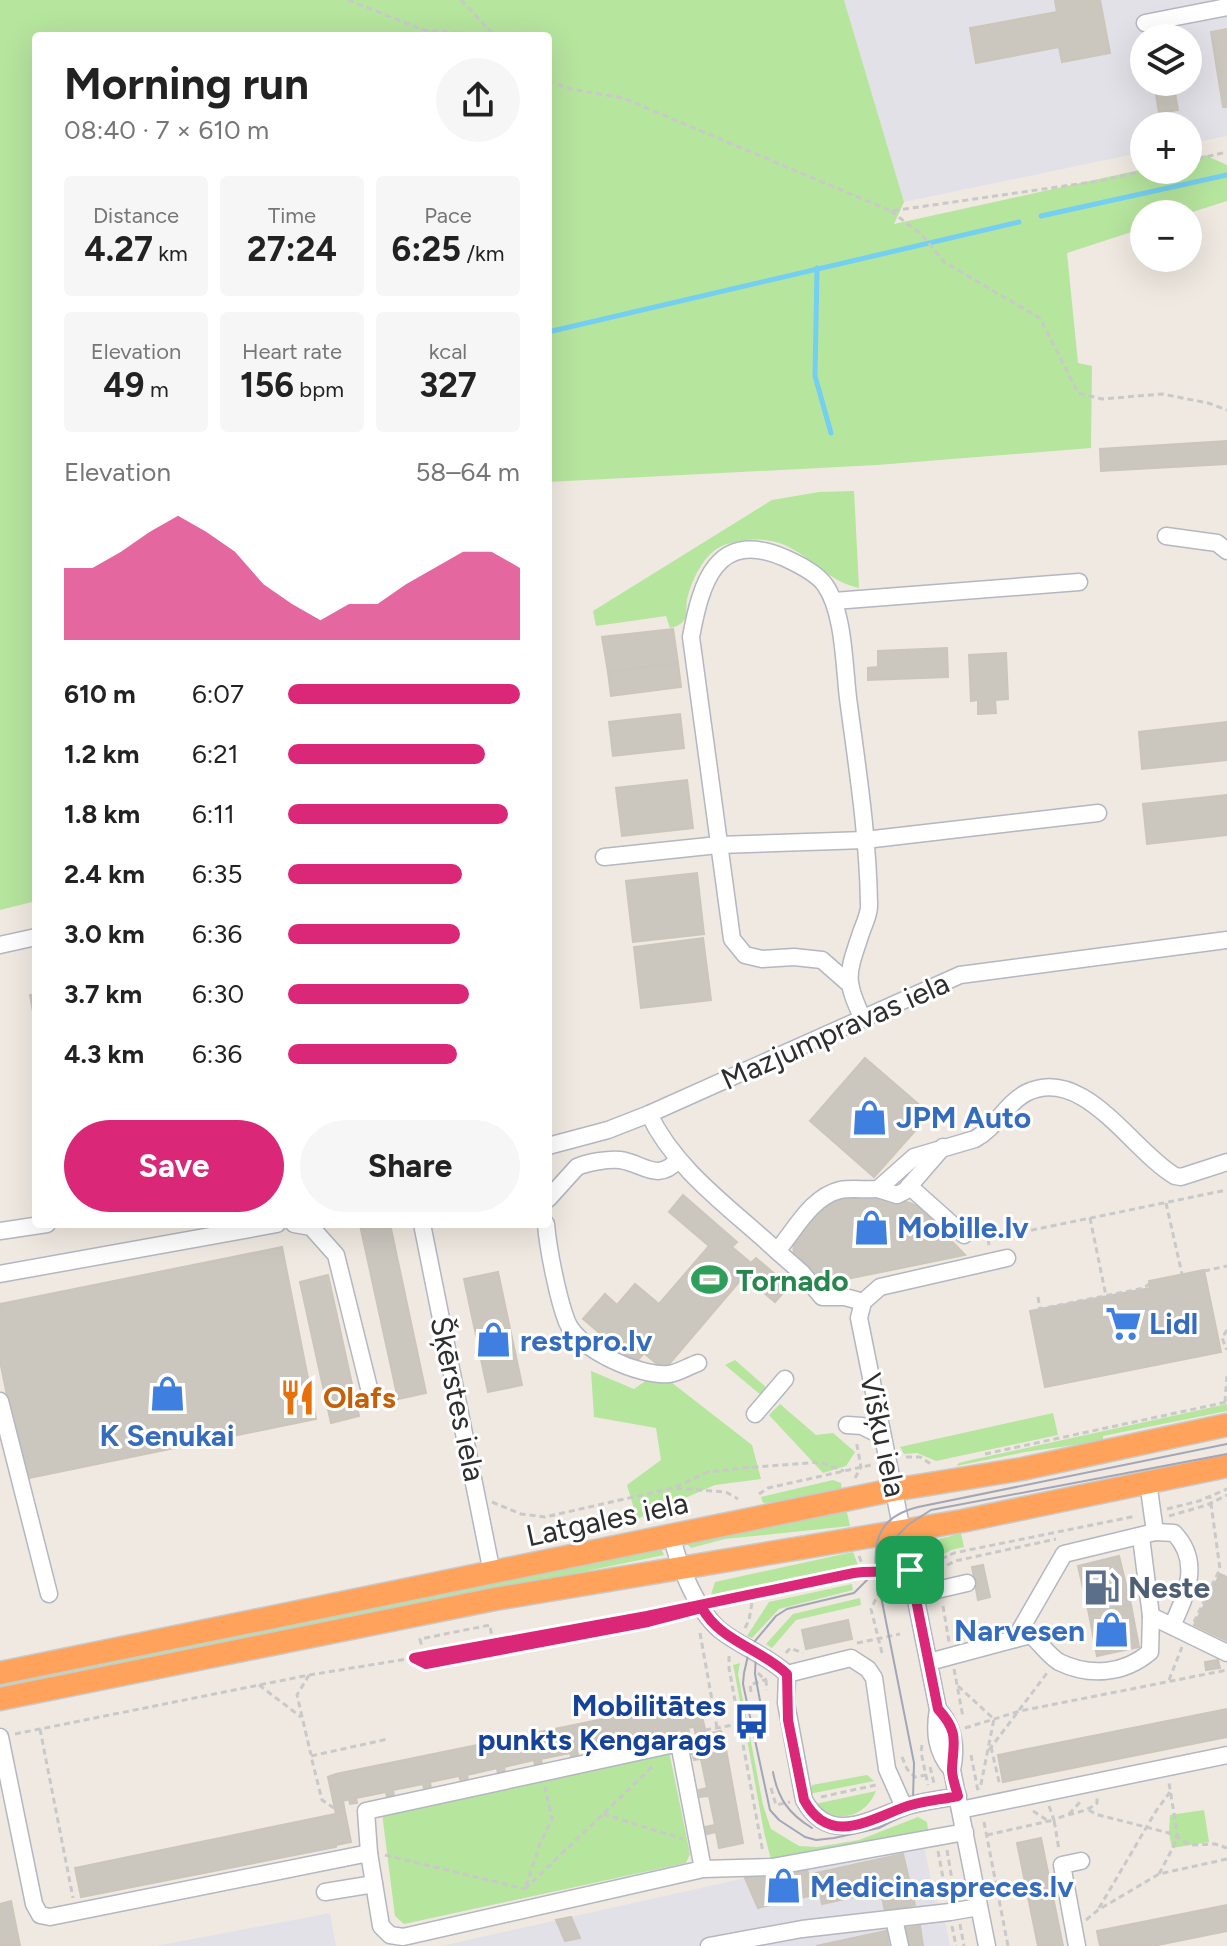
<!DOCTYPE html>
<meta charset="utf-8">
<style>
:root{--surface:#fff;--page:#f6f6f6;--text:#222;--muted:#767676;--accent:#db2777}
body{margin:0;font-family:Figtree,sans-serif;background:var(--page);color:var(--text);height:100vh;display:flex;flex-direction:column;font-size:30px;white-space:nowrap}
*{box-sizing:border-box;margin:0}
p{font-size:26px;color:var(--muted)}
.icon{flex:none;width:44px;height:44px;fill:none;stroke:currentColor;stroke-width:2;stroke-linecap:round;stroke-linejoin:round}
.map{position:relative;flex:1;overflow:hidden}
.drawer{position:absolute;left:32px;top:32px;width:520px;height:1196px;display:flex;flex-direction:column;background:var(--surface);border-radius:8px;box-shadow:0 8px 32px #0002}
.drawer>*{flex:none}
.fabs{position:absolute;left:1130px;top:24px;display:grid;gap:16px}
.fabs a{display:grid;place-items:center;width:72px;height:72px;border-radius:50%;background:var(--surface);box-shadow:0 8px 32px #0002;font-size:40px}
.pin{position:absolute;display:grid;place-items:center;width:68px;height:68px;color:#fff;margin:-34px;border-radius:16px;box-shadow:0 4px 12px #0006}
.round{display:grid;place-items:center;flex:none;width:84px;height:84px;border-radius:42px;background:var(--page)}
.summary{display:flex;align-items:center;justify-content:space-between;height:136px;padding:0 32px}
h1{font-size:44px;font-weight:700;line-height:60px}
.figures{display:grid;grid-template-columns:repeat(3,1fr);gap:12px;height:136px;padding:8px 32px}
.figures div{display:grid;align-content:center;border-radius:8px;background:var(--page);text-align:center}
.figures b{font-size:34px;font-weight:700}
.figures small{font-size:22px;font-weight:400}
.figures p{font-size:22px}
.chart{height:224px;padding:16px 32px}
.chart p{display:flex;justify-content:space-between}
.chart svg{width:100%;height:144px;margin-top:8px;fill:var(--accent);opacity:.7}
.button{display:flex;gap:16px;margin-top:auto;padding:16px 32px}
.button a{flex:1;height:92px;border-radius:48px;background:var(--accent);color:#fff;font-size:32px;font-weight:700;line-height:92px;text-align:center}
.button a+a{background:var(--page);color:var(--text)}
ul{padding:0 32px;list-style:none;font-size:26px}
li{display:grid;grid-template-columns:128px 96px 1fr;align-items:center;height:60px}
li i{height:20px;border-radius:10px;background:var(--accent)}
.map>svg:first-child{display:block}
</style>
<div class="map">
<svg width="1227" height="1946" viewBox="0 0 1227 1946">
<rect width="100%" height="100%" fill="#efe9e1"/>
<!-- industrial -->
<g fill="#e3e1e8" fill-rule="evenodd">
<path d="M844,0h383v136l-39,8v-18h-44v26l-240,50zM1144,38h44v44h-44z"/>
<path d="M924,1845l11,56 7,4 8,41h-509l304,-68 61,-13 2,5z"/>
<path d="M330,1913l6,33h-180z"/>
</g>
<!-- green -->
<g fill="#b6e59e">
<path d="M0,0h844l60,202 -10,22 250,-55 44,1v-11l17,-4 22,10v36l-41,13h-42v14l-77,25 11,110 14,3 -1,82 -214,17 -329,17v-446h-512v865l-36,9z"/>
<path d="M854,491l5,97c-43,-9 -57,-53 -111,-48 -9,1 -21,3 -30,8 -16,10 -27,34 -31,52 -1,6 0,14 -2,19 -3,5 -9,8 -15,9l-4,-12 -70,10 -3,-15 179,-111 47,-8z"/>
<path d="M735,1360l33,29 -6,7 -37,-31z"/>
<path d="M591,1371l43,18 24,-17 94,73 9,34 -46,6 -78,34 -10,-34 34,-25 -5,-32 -62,-11z"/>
<path d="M780,1404l36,31 17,-2 22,19 -9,14 -23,7 -54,-58z"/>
<path d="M1227,1404v7l-124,25v5l-78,11 -69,14 3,-3 12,-3z"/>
<path d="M1053,1413l5,22 -122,26 -19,-8 -13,1 -4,-7z"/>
<path d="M833,1480l8,3 1,9 -27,7 -52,4 -2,-6z"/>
<path d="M846,1508l4,18 -125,13 -34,9 -3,-3 1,-3z"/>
<path d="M961,1533l3,14 -13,3 -25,14 3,-17 11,-8z"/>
<path d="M661,1548l3,7 -664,137v-9z"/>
<path d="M853,1552l5,13 -2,5 -146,28 5,-16z"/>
<path d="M852,1584l1,6 -74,19 -27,29 -5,-2 22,-34z"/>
<path d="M860,1598l1,7 -65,15 -24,28 -6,-4 27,-30z"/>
<path d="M740,1663l-2,11 25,131 8,24 28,17 18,1 42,-7 59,-23 9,5 1,8 -156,34 -8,-32 -30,-163 -1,-4z"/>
<path d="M669,1751l21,103 -4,9 -282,61 -9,-8 -13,-103z"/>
<path d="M867,1775l7,6 -65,13 3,-9z"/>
<path d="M876,1791c-11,27 -40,34 -61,13z"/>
<path d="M1204,1810l5,32 -37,6 -3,-15 1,-18z"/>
</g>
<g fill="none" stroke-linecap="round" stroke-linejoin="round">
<!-- stream -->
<g stroke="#75cff0" stroke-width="5">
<path d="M1041,216l186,-41"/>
<path d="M817,268l-2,108 16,57"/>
<path d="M548,332l471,-110"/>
</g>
</g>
<!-- building -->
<g fill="#cbc7bf" stroke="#cbc5ba" stroke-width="2">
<path d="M1055,0h45l10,53 -48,9 -3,-15 -83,16 -6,-35 87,-16z"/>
<path d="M1227,29v78h-4l-12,-75z"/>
<path d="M1154,82h19l5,28 -19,3z"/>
<path d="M1227,441v23l-126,7 -1,-22z"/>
<path d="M673,629l5,34 -70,9 -6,-35z"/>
<path d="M947,648l1,29 -80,3v-12l10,-1v-16z"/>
<path d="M1006,653l2,46 -13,1 1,13 -18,1v-14l-7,1 -2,-46z"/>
<path d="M678,663l3,24 -70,9 -3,-24z"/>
<path d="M680,714l4,34 -71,8 -4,-34z"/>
<path d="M1227,722v38l-85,9 -3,-37z"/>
<path d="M687,780l6,48 -71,8 -6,-48z"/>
<path d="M1227,795v40l-80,9 -4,-40z"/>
<path d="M697,873l7,61 -71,8 -7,-61z"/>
<path d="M703,938l8,62 -70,8 -7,-61z"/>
<path d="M36,994v34l-6,-33z"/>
<path d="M865,1058l65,56 -56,63 -64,-56z"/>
<path d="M868,1194l42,9 9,4 46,48 -138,28 -33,-27 -1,-15 28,-33 8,-6z"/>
<path d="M683,1195l54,47 -5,5 19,16 5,-5 33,28 -14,16 -31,-26 -80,94 -20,-17 -9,10 -52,-44 22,-25 12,11 18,-21 24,20 50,-58 -40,-34z"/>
<path d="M390,1224l36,169 -28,6 -38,-174z"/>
<path d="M282,1247l34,172 -292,60 -24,-118v-57z"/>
<path d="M1204,1270l17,82 -176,35 -15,-76 120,-23 -1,-7z"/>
<path d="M498,1272l24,113 -34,7 -24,-113z"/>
<path d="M328,1275l31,141 -28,7 -31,-141z"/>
<path d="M1119,1556l12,49 -42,9 -11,-48z"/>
<path d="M983,1565l7,32 -12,3 -6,-33z"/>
<path d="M1220,1574l7,3v64l-33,-16z"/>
<path d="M1131,1605l8,42 -42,9 -8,-42z"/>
<path d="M848,1620l4,19 -46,10 -4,-19z"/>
<path d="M1218,1660l2,8 -14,2 -1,-8z"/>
<path d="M691,1701h8l5,24 -16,3 2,7 -7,1 -2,-6 -30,6 2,6 -7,2 -2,-7 -29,6 1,7 -7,2 -2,-7 -30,6 2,7 -7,1 -2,-6 -29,6 1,6 -7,2 -1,-7 -30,7 1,6 -7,1 -1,-6 -30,7 1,6 -7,1 -2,-6 -29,6 1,6 -7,1 -1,-5 -30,6 1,6 -7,1 -1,-5 -30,6 1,5 -7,1 -1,-5 -6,2 2,11 -9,2 -8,-37 8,-3z"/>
<path d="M1227,1709v28l-224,45 -5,-27z"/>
<path d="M704,1725l2,9 15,-3 3,7 19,105 -24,5 -3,-16 -9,2 -2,-7 10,-2 -6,-29 -9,1 -1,-7 8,-2 -6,-29 -7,1 -2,-7 8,-1 -6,-25z"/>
<path d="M345,1812l6,30 -15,3v2l-255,50 -6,-29z"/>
<path d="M1041,1838l22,108h-25l-21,-103z"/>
<path d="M903,1854l12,51 -30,7 -4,-21 -59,13 -6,-31z"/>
<path d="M806,1865l7,30 -55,13 -13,-30z"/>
<path d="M11,1901l9,45h-20v-42z"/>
<path d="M1227,1905v26l-74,15h-53l-3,-15z"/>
<path d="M571,1917l9,21 -15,3 -9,-21z"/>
<path d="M920,1926l3,20h-14l-3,-18z"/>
<path d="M886,1931l3,15h-73z"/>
</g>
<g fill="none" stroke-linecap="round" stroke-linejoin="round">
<defs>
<g id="minor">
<path d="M1145,23l82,-16"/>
<path d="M1166,536l51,7 10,8"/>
<path d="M834,601l245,-19"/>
<path d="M604,857l114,-12 147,-5 233,-27"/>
<path d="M0,945l36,-8"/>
<path d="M847,982l-25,-22 -28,-3 -32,2 -17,-4 -13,-16 -41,-302c10,-54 25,-109 94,-79 13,6 32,15 40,27 19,27 19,80 23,113 9,68 20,137 21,206 1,9 -5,20 -8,29 -14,42 -17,46 2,86"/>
<path d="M649,1114c27,57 83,95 128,137"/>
<path d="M548,1146l60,-16 41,-16 311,-139 267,-35"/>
<path d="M909,1186l55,49"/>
<path d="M878,1189l19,6 8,-4 38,-44"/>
<path d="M548,1199l29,-32c11,-5 31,-8 43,-7 23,3 37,23 58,0"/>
<path d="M294,1224l17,3 25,28 34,137"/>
<path d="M422,1224l70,349"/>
<path d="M546,1224c2,25 12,75 21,98 12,28 73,55 102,52 9,-1 20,-8 29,-11"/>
<path d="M0,1231l47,-7"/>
<path d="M0,1274l277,-50"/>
<path d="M863,1302l-18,-5h-23l-20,-24 -25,-22c18,-21 34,-54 63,-61 12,-2 25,0 38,-1l36,-32 61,-18c21,-11 30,-35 51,-46 57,-29 106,58 149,83l6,1 46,-15"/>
<path d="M0,1401l49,193"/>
<path d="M755,1414l30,-35"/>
<path d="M847,1425l15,1 20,10"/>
<path d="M1148,1482l7,50"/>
<path d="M672,1536c5,27 26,76 48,94 21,17 47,25 67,44l-1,29 18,97c24,44 62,22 98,8 17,-7 38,-8 56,-12"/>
<path d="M1141,1537l10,79 76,37"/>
<path d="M915,1595l52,-12"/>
<path d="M1015,1639l16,-4c9,8 18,21 28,27 31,15 65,12 91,-10l1,-36"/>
<path d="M929,1662l86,-23 49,-85 91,-22 19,1c28,29 12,62 -2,93"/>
<path d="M787,1674l64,-16 17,11 6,9 13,91 17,38"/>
<path d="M938,1709c16,18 19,38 14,61l35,176"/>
<path d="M0,1737l34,167 6,11 10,2 319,-64"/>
<path d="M952,1770c-16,-18 -18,-38 -14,-61l-79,-391 4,-16 17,-15 127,-29"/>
<path d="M960,1810l267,-55"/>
<path d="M703,1869l-24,-126 -313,68 3,42 12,73 9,9 13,2 300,-68 69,-2 193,-35"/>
<path d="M325,1892l49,-8"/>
<path d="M894,1919l6,27"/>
<path d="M709,1946l93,-17 148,-17 29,-5"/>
<path d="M1077,1946l-15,-81 19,-4"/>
</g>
<g id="highway">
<path d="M0,1673l893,-183 129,-21 205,-44"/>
<path d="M0,1699l495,-100 467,-78 265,-55"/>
</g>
</defs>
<!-- minor casing -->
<use href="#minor" stroke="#b4b7c1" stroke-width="19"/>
<!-- highway casing -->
<use href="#highway" stroke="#c9c9c9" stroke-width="25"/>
<!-- path -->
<g stroke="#c9c9c9" stroke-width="3" stroke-dasharray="6 4" stroke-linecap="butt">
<path d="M348,0l76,30 70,6"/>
<path d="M461,0l33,35"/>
<path d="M548,81l23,8 52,9 268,113 208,-30 50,-11"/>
<path d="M1188,161l39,-9"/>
<path d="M891,211l31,24 22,27 96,56 38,75 24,6 60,-5 46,9 19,7"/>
<path d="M1166,1203l16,71"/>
<path d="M1090,1218l16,78"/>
<path d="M989,1245l-1,-6 239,-49"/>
<path d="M1204,1271l23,-5"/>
<path d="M1038,1297l2,12 104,-21 5,-4"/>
<path d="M1227,1330l-5,8 5,12"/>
<path d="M1225,1402l2,-26"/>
<path d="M985,1454l242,-52"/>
<path d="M906,1457h14l11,7"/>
<path d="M855,1478l6,-11 -5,-27"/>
<path d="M676,1487l32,-15 35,-4 77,-6 24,9"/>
<path d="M759,1494l9,-6 103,-23"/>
<path d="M492,1502l29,12 24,3 128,-29 53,4 12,7"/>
<path d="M1167,1509l32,-8 28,-12"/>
<path d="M1169,1516l38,-11 20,-10"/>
<path d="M859,1556l8,20 30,2"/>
<path d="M935,1563l2,8 18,-10 101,-22"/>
<path d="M923,1567l31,-14 182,-37"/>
<path d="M924,1573l13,-2v4"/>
<path d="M715,1601l139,-28 22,-2 20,2"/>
<path d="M719,1605l148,-29"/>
<path d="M943,1606l6,36"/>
<path d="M1194,1622l26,-53 -10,-72"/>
<path d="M745,1628l4,-8 4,-23"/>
<path d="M700,1633l17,95"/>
<path d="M857,1643l43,-9"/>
<path d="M786,1653l4,-5 13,5"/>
<path d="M882,1653l-11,-44 9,-19 14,-3"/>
<path d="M729,1656v12l34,185"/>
<path d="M414,1658l12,6 222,-42 40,-11"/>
<path d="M426,1664l-6,-25 70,-14 4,27"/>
<path d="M954,1669l9,48"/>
<path d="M758,1673l8,8 1,9"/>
<path d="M309,1675l-12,20 14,60"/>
<path d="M1169,1680l13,-33"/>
<path d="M259,1685l42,32"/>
<path d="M958,1686l36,33 -14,70"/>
<path d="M751,1692l-1,-7 17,-6"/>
<path d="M965,1728l55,-17 207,-41"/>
<path d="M40,1729l33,169"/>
<path d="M705,1730l34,-6"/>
<path d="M15,1734l294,-59 184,-30 191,-37"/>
<path d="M922,1745l-1,7 7,33"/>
<path d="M991,1747l9,39"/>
<path d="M989,1750l58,-77"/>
<path d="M971,1755l7,36"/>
<path d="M902,1757l5,12 8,8 11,-2"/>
<path d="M930,1767l4,16"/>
<path d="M771,1788l5,17 14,-3"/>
<path d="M821,1797l55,-12"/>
<path d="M1049,1806l5,14c15,-8 31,-6 43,-17v-6"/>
<path d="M334,1808l-12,-8 -11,-44 77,-17"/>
<path d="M1089,1810l6,4 74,19 21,12 25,-1 12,4"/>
<path d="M1033,1811l14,9"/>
<path d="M603,1814l80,25"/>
<path d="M1069,1814l11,-12"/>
<path d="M984,1822l24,124"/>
<path d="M987,1835l67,-15 5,30"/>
<path d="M947,1850l8,47"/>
<path d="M938,1851l9,48"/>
<path d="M385,1855l140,34"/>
<path d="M1159,1874l19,-36 -9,-55"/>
<path d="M526,1886l14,-42 12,-25 -7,-32"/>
<path d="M525,1889l128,-123"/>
<path d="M1099,1908l57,-97 14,-19"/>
<path d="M1086,1920l12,-10 61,-36 68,-15"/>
<path d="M960,1924l4,22"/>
<path d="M952,1926l4,20"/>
</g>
<!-- minor -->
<use href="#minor" stroke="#fff" stroke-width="16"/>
<!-- highway -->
<use href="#highway" stroke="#ffa35c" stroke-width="22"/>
<!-- tram -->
<g stroke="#a3a6b8" stroke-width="2">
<path d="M1227,1444l-309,63c-36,9 -45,29 -42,64l38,192 -1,35 -11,18 -23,12 -45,10 -18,2 -11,-3 -26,-17 -9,-10 -27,-126 1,-11 6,-26 26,-31 11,-7 67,-16 22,-22 22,-36 11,-11 22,-14 296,-56"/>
<path d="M756,1654l-1,20 11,59"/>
<path d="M773,1772c5,27 16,42 39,56"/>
</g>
</g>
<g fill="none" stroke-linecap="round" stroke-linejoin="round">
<defs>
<path id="route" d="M910,1570l28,139c22,24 15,33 14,61 0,8 4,18 6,26 -18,4 -39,5 -56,12 -36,14 -74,37 -98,-8l-16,-80 -1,-46c-26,-25 -67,-33 -85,-66l-54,14 -222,42 -12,-6 233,-42 207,-43c19,-3 37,1 56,-3z"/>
</defs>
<!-- route casing -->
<use href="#route" stroke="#fff" stroke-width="16"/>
<!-- route -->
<use href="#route" stroke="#db2777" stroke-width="10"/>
</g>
<!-- icons -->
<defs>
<symbol id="shop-bare" viewBox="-9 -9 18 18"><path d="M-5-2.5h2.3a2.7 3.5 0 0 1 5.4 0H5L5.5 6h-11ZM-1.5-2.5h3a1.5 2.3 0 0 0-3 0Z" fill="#3f7fe0" stroke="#fff" stroke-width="2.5" paint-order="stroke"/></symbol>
<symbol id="stadium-bare" viewBox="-9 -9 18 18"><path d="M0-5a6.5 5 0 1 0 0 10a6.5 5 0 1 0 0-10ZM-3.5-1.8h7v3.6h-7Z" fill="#2e9e5b" stroke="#fff" stroke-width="2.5" paint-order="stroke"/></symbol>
<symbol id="supermarket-bare" viewBox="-9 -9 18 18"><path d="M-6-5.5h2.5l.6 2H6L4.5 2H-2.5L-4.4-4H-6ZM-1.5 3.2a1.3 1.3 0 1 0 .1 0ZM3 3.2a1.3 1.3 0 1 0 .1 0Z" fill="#3f7fe0" stroke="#fff" stroke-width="2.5" paint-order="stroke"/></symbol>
<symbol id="restaurant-bare" viewBox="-9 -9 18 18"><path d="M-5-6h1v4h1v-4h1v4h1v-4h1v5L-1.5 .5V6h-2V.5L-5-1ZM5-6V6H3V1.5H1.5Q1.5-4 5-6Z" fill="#e8710a" stroke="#fff" stroke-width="2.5" paint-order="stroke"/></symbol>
<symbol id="fuel-bare" viewBox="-9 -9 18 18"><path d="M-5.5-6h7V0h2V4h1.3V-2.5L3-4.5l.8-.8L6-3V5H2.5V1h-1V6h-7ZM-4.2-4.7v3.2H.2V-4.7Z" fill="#5c6f8a" stroke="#fff" stroke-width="2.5" paint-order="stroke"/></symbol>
<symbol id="bus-bare" viewBox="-9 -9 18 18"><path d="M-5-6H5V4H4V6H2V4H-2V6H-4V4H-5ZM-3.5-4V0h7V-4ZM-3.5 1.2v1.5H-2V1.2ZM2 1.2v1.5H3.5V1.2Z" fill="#1a4fb4" stroke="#fff" stroke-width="2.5" paint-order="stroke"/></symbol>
</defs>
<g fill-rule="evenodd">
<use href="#shop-bare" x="844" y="1092" width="51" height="51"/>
<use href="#shop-bare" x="846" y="1202" width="51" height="51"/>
<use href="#stadium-bare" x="684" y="1254" width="51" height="51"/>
<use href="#supermarket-bare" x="1098" y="1298" width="51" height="51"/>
<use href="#shop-bare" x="468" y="1314" width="51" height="51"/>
<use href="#shop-bare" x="142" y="1368" width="51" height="51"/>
<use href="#restaurant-bare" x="272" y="1372" width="51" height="51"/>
<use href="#fuel-bare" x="1076" y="1562" width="51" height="51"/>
<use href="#shop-bare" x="1086" y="1604" width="51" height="51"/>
<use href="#bus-bare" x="726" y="1696" width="51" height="51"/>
<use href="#shop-bare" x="758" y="1860" width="51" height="51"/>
</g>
<g text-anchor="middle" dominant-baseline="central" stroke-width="6" stroke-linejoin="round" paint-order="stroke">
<!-- street labels -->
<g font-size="30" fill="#2e2e2e" stroke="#fff">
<text transform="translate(835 1031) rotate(-24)">Mazjumpravas iela</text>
<text transform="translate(458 1399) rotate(78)">Šķērstes iela</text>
<text transform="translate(883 1435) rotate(78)">Višķu iela</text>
<text transform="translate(607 1519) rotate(-12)">Latgales iela</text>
</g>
<!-- shop labels -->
<g font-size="30" font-weight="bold" fill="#366cbe" stroke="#fff" text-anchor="start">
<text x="896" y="1117">JPM Auto</text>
<text x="897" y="1227">Mobille.lv</text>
<text x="1149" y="1323">Lidl</text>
<text x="520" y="1340">restpro.lv</text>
<text x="167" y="1435" text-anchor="middle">K Senukai</text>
<text x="1085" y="1630" text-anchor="end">Narvesen</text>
<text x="810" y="1886">Medicinaspreces.lv</text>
</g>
<!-- leisure labels -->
<g font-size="30" font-weight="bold" fill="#27864d" stroke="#fff" text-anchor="start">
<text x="736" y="1280">Tornado</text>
</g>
<!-- food labels -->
<g font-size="30" font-weight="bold" fill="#c56008" stroke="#fff" text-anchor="start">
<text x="323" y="1397">Olafs</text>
</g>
<!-- service labels -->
<g font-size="30" font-weight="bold" fill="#4e5e75" stroke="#fff" text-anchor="start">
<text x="1128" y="1587">Neste</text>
</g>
<!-- transit labels -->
<g font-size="30" font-weight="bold" fill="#164399" stroke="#fff" text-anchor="end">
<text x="726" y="1705">Mobilitātes<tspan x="726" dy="34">punkts Ķengarags</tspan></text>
</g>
</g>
</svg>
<div class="fabs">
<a><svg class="icon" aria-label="layers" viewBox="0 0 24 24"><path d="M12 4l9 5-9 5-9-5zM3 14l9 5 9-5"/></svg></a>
<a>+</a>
<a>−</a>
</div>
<div class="pin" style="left:910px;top:1570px;background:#1e9e55"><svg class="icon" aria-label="arrive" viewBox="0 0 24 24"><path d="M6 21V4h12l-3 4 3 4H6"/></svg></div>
<section class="drawer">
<div class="summary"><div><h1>Morning run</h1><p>08:40 · 7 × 610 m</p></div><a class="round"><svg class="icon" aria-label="share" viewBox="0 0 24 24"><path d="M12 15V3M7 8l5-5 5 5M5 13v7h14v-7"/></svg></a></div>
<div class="figures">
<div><p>Distance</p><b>4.27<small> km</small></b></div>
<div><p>Time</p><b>27:24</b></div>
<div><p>Pace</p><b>6:25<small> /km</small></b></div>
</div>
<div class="figures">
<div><p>Elevation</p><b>49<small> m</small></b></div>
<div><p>Heart rate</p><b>156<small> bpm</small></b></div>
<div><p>kcal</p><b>327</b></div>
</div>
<div class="chart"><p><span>Elevation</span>58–64 m</p>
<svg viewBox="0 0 160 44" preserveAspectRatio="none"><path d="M0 44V22L10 22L20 17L30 11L40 6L50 11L60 17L70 27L80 33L90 38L100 33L110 33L120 27L130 22L140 17L150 17L160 22V44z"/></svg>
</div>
<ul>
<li><b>610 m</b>6:07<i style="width:100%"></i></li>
<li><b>1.2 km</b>6:21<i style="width:85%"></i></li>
<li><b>1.8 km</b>6:11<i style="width:95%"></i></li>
<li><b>2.4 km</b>6:35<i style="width:75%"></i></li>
<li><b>3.0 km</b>6:36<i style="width:74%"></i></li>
<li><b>3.7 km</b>6:30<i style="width:78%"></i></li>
<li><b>4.3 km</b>6:36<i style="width:73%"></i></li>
</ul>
<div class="button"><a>Save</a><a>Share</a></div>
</section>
</div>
